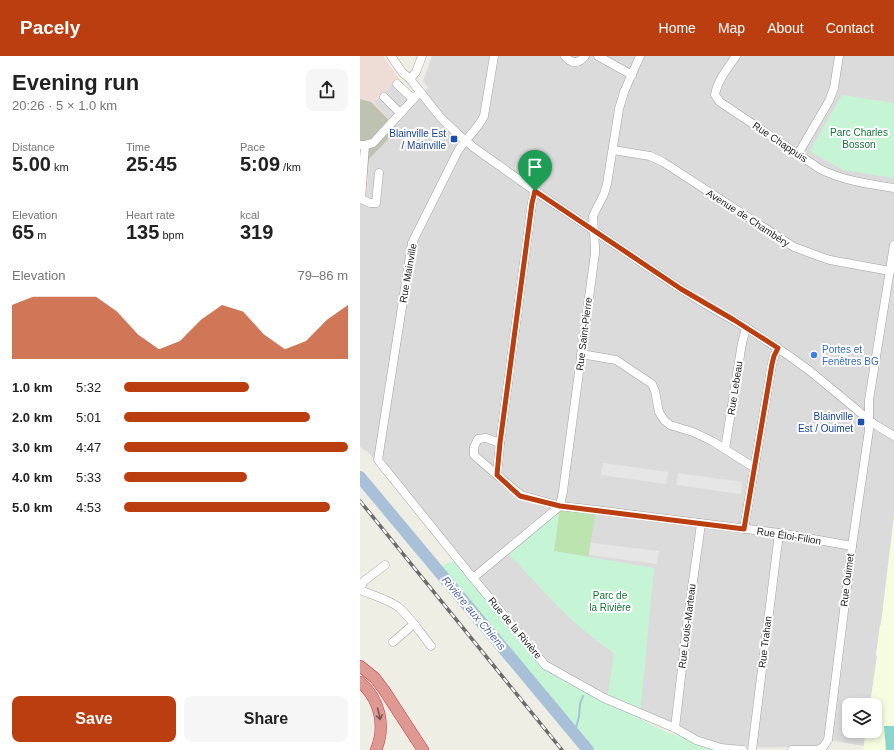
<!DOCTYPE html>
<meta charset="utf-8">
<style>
:root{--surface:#fff;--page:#f6f6f6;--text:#222;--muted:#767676;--accent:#bb3e11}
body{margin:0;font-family:Helvetica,sans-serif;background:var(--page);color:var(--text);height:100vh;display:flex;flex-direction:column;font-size:15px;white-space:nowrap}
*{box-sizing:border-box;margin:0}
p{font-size:13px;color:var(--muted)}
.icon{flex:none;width:22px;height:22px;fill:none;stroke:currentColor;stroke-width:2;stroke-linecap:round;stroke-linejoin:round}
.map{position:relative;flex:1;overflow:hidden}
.details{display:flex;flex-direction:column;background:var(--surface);width:360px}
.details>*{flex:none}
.tools{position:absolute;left:482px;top:642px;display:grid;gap:8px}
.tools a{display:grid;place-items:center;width:40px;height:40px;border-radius:8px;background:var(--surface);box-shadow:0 2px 6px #0003;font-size:20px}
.pin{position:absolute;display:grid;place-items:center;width:34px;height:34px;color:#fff;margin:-41px -17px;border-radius:50% 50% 50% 0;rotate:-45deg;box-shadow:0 0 4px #0007}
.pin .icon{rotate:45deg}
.round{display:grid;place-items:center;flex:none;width:42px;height:42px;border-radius:8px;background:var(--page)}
.headline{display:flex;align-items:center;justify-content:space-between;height:68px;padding:0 12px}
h1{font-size:22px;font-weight:800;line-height:30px}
.figures{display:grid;grid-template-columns:repeat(3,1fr);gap:6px;height:68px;padding:4px 12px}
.figures div{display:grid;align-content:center}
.figures b{font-size:20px;font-weight:800}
.figures small{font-size:11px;font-weight:400}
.figures p{font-size:11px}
.chart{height:112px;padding:8px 12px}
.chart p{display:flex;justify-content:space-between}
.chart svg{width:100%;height:72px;margin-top:4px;fill:var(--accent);opacity:.7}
.primary-button{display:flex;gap:8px;margin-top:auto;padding:8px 12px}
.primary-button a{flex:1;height:46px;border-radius:8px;background:var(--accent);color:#fff;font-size:16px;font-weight:800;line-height:46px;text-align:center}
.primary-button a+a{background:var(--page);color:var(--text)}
ul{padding:0 12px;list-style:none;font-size:13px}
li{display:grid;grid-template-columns:64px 48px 1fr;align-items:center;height:30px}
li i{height:10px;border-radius:5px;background:var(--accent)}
header{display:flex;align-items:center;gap:24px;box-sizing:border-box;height:56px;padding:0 20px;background:var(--accent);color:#fff}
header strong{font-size:19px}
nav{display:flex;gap:22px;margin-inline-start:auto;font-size:14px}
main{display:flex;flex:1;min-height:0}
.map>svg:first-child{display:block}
</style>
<header>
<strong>Pacely</strong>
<nav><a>Home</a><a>Map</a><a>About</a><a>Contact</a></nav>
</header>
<main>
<section class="details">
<div class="headline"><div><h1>Evening run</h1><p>20:26 · 5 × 1.0 km</p></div><a class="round"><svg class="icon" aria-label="share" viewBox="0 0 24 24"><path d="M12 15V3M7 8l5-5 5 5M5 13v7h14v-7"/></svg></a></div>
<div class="figures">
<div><p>Distance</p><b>5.00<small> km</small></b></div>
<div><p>Time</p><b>25:45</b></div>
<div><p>Pace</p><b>5:09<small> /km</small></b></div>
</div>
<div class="figures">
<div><p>Elevation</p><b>65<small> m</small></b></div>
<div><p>Heart rate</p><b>135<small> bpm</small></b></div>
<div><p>kcal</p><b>319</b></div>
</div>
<div class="chart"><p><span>Elevation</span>79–86 m</p>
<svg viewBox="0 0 160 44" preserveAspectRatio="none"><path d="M0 44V11L10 6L20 6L30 6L40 6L50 15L60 29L70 38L80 33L90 20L100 11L110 15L120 29L130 38L140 33L150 20L160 11V44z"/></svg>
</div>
<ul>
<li><b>1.0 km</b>5:32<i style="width:56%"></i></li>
<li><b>2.0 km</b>5:01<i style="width:83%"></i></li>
<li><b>3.0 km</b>4:47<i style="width:100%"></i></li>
<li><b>4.0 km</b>5:33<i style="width:55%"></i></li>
<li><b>5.0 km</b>4:53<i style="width:92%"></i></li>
</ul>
<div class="primary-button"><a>Save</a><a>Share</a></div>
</section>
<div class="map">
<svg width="534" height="694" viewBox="0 0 534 694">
<rect width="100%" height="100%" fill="#eeeee5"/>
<!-- residential -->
<path fill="#dcdbdb" d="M72,0h462v460l-13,109h-1l-4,30 1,1 -7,49h-21v26h17l-2,15 -36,-6 -11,7 -91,1 -123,-45 -59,-33 -90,-109 -85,-108 -9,-6v-257l7,1 2,-32 28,-30 -23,-27 25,-23 17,21 12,-12 -5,-7z"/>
<!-- commercial -->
<path fill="#eeddd6" d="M0,0h23l16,23 -25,23 24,27 -29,30 -2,32 -7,-1z"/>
<!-- education -->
<path fill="#f5fce0" d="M534,460v234h-31l3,-19h9v-26h-5l7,-49 -1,-1 4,-30 1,-1z"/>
<!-- construction -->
<path fill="#bec2b1" d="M0,43l11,3 27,27 -29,30 -3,29 -6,-1z"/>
<!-- grass -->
<path fill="#bbe4af" d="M200,450l36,4 -8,47 -34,-6z"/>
<!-- park -->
<g fill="#c6f5d6">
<path d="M482,39l52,8v68l-1,7 -50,-8 -33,-19z"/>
<path d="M200,450l-6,45 100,17 -14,147 -33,-14 7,-48c-42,-27 -74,-66 -108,-102z"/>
<path d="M94,505l90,109 120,61 53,19h-126l-156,-182z"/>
</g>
<!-- pitch -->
<path fill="#8ad6cd" d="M524,670h10v24h-8z"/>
<!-- parking -->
<g fill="#e6e6e6">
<path d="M243,407l65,9 -2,12 -65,-9z"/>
<path d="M318,417l64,9 -1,12 -65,-9z"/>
<path d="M231,487l68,8 -2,13 -68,-9z"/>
</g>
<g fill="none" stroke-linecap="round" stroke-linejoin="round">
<!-- stream -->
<path stroke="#a9c1d8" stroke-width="2" d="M214,678l5,-17 1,-13 3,-8"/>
<!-- river -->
<path stroke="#a9c1d8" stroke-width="12" d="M0,421l228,273"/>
<defs>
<g id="minor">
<path d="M31,0l11,16 8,7 19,24 12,15 18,17 14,12 62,44 137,92 28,18 47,27 38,25 25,18 64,53 20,12"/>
<path d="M134,0l-10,60c-6,13 -18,22 -26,35l-46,92 -34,217 95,118 72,87 59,33 71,30 21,12 25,8 22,2"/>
<path d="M205,0c6,8 14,8 20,0"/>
<path d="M238,0l34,19"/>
<path d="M376,0c-8,12 -19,25 -21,39l5,7 100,67c24,12 49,15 74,19"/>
<path d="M50,23l6,-7 6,-16"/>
<path d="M37,28l16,15"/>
<path d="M24,41l16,16"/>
<path d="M1,89h4l8,-2 47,-51"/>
<path d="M5,89l-4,54 9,4h6l3,-30"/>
<path d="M253,94l37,6 13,6 131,85 27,10 9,3 60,11"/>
<path d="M438,98l31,-53 5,-13 5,-32"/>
<path d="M175,135l-3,12 -32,240 -3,32 24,20 39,11 36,4 183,23 73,13"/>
<path d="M221,298l35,6 36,24 3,7 4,21 5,8 6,5 23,7 19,9 43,27"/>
<path d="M365,393l17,-106 3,-11 2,-4"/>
<path d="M137,419l-23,-20v-8l4,-8 8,-1 14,5"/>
<path d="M384,473l28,-165 2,-8 4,-8"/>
<path d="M113,522l87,-72 3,-15 32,-238v-5l-2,-32 11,-22 3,-10 12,-75 5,-17 16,-36"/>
<path d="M0,533l4,-8 21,-16"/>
<path d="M0,534c12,5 26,9 37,16 13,10 24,28 34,40"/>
<path d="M33,586l21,-18"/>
<path d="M315,672l13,-111 13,-93"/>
<path d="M392,694l27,-217"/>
<path d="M432,694h25l6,-3 5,-7 24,-194 17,-116v-30l25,-155"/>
</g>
<g id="highway">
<path d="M0,610l15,12 9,12 39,60"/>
<path d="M0,626c20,17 26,44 16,68"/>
</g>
</defs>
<!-- minor casing -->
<use href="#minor" stroke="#a2a2a2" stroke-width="9"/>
<!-- highway casing -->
<use href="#highway" stroke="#cb343f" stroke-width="12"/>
<!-- minor -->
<use href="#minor" stroke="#fff" stroke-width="8"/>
<!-- highway -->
<use href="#highway" stroke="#df9993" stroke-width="11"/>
<defs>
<path id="rail" d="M0,445l202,249"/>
</defs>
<!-- rail casing -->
<use href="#rail" stroke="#6c6c6c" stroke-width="3.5"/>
<!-- rail -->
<use href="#rail" stroke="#fff" stroke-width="2" stroke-dasharray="6" stroke-linecap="butt"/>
</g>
<!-- one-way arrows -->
<defs><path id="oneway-shaft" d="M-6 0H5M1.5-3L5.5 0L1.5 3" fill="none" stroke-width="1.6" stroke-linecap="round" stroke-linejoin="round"/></defs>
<use stroke="#755553" href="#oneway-shaft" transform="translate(19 658) rotate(77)"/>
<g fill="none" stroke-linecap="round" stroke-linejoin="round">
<defs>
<path id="route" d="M175,135l146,98 53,31 44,28 -4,8 -2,8 -28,165 -184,-23 -40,-10 -23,-21 3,-32 32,-240z"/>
</defs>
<!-- route casing -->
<use href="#route" stroke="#fff" stroke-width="8"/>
<!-- route -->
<use href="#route" stroke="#bb3e11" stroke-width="5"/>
</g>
<!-- markers -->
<g fill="#1a4fb4" stroke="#fff" stroke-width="1.5">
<rect x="90" y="79" width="8" height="8" rx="2"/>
<rect x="497" y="362" width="8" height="8" rx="2"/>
</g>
<circle fill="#3f7fe0" stroke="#fff" stroke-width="1.5" cx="454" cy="299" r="4"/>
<g text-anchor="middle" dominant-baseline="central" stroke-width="4" stroke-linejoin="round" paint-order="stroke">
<!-- park labels -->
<g font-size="10" fill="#157336" stroke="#fff">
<text x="499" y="76">Parc Charles<tspan x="499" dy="12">Bosson</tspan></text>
<text x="250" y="539">Parc de<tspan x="250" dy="12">la Rivière</tspan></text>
</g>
<!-- transit labels -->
<g font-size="10" fill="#164399" stroke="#fff" text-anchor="end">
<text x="86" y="77">Blainville Est<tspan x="86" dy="12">/ Mainville</tspan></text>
<text x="493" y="360">Blainville<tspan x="493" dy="12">Est / Ouimet</tspan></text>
</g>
<!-- street labels -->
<g font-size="10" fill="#1e1e1e" stroke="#fff">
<text transform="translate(420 86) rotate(34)">Rue Chappuis</text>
<text transform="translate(388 162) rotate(33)">Avenue de Chambéry</text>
<text transform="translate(48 217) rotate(-80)">Rue Mainville</text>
<text transform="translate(224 278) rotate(-83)">Rue Saint-Pierre</text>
<text transform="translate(375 332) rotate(-81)">Rue Lebeau</text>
<text transform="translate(429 480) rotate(9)">Rue Éloi-Filion</text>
<text transform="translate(487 524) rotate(-83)">Rue Ouimet</text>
<text transform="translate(327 570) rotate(-83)">Rue Louis-Marteau</text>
<text transform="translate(155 572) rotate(50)">Rue de la Rivière</text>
<text transform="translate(405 586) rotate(-83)">Rue Trahan</text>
</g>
<!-- shop labels -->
<g font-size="10" fill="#366cbe" stroke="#fff" text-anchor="start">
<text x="462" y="293">Portes et<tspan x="462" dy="12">Fenêtres BG</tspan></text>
</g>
<!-- water labels -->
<g font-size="11" font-style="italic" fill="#5366a5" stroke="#fff">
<text transform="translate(114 557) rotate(50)">Rivière aux Chiens</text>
</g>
</g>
</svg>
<div class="tools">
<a><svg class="icon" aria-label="layers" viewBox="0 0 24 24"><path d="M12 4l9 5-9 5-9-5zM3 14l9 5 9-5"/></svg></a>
</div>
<div class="pin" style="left:175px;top:135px;background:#1e9e55"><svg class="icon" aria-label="arrive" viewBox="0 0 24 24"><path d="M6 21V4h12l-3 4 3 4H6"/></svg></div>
</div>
</main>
